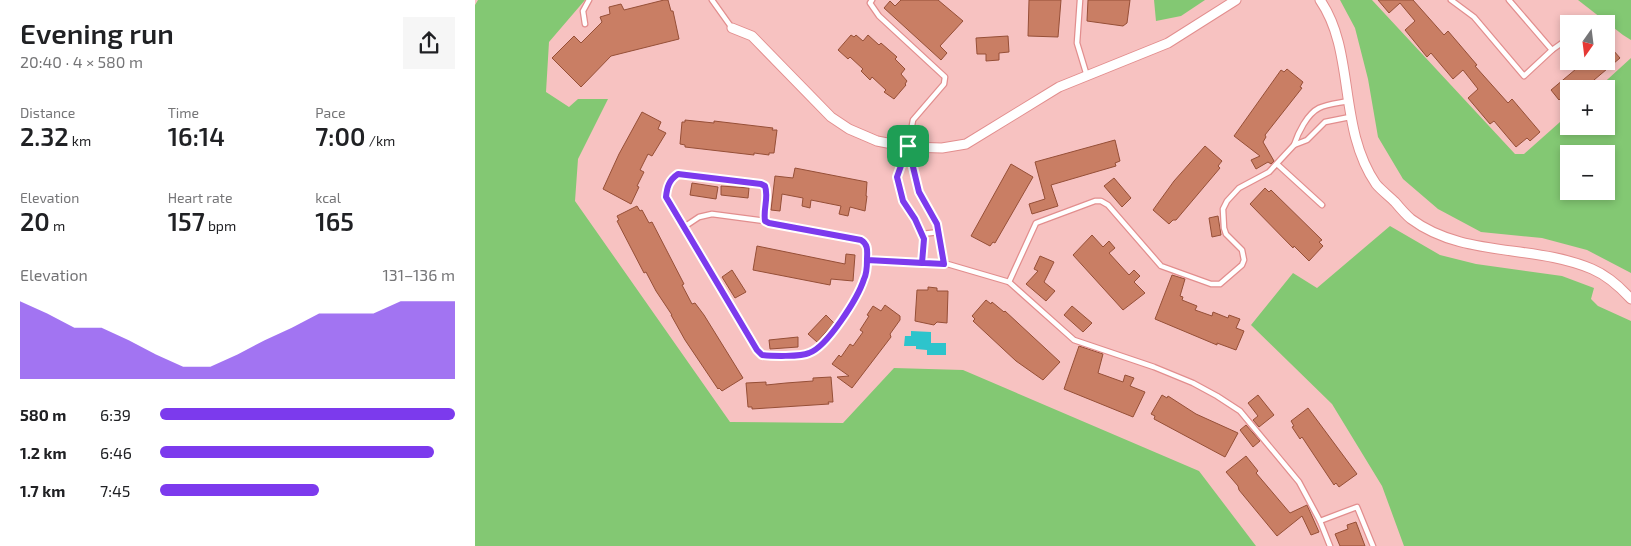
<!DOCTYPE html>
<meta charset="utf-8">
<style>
:root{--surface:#fff;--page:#f6f6f6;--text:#202124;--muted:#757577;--accent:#7c3aed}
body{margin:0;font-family:"Exo 2",sans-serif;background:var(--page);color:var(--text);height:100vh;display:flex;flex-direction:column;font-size:19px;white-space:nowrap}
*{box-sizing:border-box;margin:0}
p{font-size:16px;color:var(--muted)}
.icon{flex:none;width:28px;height:28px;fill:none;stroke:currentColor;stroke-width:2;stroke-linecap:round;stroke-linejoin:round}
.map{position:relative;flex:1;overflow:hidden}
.panel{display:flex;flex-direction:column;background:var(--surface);width:475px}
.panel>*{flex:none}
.needle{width:32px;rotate:194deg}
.controls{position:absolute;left:1085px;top:15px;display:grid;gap:10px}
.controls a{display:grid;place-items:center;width:55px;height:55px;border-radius:0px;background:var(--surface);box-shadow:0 2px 8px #0003;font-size:25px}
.pin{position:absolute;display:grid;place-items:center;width:42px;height:42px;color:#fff;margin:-21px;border-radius:10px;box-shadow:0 2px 8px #0006}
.round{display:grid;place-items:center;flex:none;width:52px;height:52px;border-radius:0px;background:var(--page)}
.overview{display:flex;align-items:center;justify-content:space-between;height:85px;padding:0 20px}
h1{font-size:28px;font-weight:600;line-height:38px}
.stats{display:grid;grid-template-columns:repeat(3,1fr);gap:8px;height:85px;padding:5px 20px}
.stats div{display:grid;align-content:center}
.stats b{font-size:25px;font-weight:600}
.stats small{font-size:14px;font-weight:400}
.stats p{font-size:14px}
.chart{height:140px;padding:10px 20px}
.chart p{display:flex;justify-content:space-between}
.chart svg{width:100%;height:90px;margin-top:5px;fill:var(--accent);opacity:.7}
ul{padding:0 20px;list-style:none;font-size:16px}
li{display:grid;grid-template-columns:80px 60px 1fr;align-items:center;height:38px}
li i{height:12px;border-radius:6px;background:var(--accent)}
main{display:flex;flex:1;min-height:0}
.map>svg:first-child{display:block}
</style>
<main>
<section class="panel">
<div class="overview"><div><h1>Evening run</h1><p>20:40 · 4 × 580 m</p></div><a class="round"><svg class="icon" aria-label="share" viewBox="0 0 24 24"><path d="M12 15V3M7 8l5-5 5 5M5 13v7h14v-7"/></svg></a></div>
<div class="stats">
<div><p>Distance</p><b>2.32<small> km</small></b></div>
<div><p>Time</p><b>16:14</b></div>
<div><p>Pace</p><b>7:00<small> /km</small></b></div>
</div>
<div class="stats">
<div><p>Elevation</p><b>20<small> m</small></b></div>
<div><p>Heart rate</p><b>157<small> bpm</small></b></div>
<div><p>kcal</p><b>165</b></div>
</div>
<div class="chart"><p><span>Elevation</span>131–136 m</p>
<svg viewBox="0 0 160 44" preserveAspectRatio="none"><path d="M0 44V6L10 12L20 19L30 19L40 25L50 32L60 38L70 38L80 32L90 25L100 19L110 12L120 12L130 12L140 6L150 6L160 6V44z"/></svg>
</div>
<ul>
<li><b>580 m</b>6:39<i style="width:100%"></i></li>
<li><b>1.2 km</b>6:46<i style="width:93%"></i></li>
<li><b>1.7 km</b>7:45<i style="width:54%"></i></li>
</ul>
</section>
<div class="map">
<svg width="1156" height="546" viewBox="0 0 1156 546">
<rect width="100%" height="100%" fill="#f7c2c1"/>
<!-- green -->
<g fill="#83c873" fill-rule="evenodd">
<path d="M3,0h107l-36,42 -3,50 23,15 9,-8h30l-30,60 -3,42 155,221 113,1 51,-55 69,2 236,101 57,75h-781v-541z"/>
<path d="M679,0h51l-24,16 -25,5z"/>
<path d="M865,0h32l143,154h9l45,-40v12h37v-37h-9l34,-31v215l-44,-23 -45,-12 -61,-6 -43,-23 -35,-30 -25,-42 -10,-58 -13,-51zM1094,154h37v37h-37z"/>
<path d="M1103,0h53v40l-8,-5z"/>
<path d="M915,226l50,29 36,9 86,12 32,12 -3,11 7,7 33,15v225h-227l-22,-60 -50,-82 -81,-79 42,-52 24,15z"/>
</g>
<!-- water -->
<path fill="#2dc4cc" d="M436,331l20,1v11h15v12h-19v-5l-11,-1v-3h-12l1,-10h6z"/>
<!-- building -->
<g fill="#c97e64" stroke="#964f37">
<path d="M189,0h4l3,11h2l6,28 -68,17 -30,31 -29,-29 22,-22 7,7 21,-21 -2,-5 10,-3 -1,-7 12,-3 3,6z"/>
<path d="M426,0h37l25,21 -23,25 7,7 -6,7 -57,-52 6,-7 5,5z"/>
<path d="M554,0h32l-3,37 -30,-1z"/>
<path d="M613,0h42l-3,23 -4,3 -36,-5z"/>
<path d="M903,0h35l31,35 4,-4 29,34 -2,1 33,37 4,-4 28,33 -10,9 -3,-3 -11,9 -22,-26 -4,3 -22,-26 10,-9 -15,-19 -10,9 -22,-26 -4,4 -22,-27 10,-9 -15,-18 -11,10z"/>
<path d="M376,35l3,2 2,-2 7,6 5,-6 11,10 2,-2 16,14 -2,2 10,10 -4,5 6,7 -2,3 1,1 -12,14 -10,-7 2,-2 -14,-13 -2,3 -9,-9 2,-2 -13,-12 -2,2 -10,-9z"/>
<path d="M533,36l1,16 -10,1v7l-13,1v-7h-9l-1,-16z"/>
<path d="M1131,42l14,16 -26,22 4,4 -6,5h-23v16l-7,-8 -3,3 -8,-10 25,-21 -7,-8h37z"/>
<path d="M812,69l16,13 -3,5 2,1 -37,47 1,2 -3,5 11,19 -3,3 -3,-2 -12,7 -5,-9 9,-4 -26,-20 47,-66 3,2z"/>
<path d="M167,112l19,10 -3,7 8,4 -14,23 -4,-2 -8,16 4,2 -7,14 2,1 -8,17 -28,-15 16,-35z"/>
<path d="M210,120l29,3v-2l59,7 -1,2h5l-3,23h-5v2l-15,-2v2l-69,-8v-2l-5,-1 2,-22h3z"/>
<path d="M640,140l5,21 -5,2 1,3 -65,19 7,21 -26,8 -3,-10 16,-5 -10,-37z"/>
<path d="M730,146l17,15 -4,5 2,2 -44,52h-3l-4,4 -16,-14 21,-29z"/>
<path d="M536,164l22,13 -38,66 -2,-1 -3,4 -19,-10z"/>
<path d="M320,168l72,14 -1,14h1l-2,15 -15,-4 -2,9 -9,-2 2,-8 -30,-6 -1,8 -8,-2 1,-8 -21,-4 -2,17 -9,-1 4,-34 18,2z"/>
<path d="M639,178l17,20 -9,9 -18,-21z"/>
<path d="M217,183l26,4 -2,12 -26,-4z"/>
<path d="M246,186l28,2 -1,10 -27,-3z"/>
<path d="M790,188l4,4 2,-2 51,50 -3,2 4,4 -14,15 -15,-15 -1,2 -43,-44z"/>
<path d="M162,206l3,5 2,-1 7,13 3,-1 32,62 -2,1 10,19 3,-1 9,12 39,63 -21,13 -3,-3 -1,1 -33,-49 -14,-25h1l-16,-24 -10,-19 -2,1 -27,-52 2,-1 -2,-4z"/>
<path d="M743,216l3,19 -9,2 -3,-19z"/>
<path d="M617,235l11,12 6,-6 6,7 -6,5 20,22 5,-5 6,6 -6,6 11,11 -22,17 -50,-55z"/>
<path d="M282,246l88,18 1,-10 9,1 -2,26 -22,-2 -1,6 -77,-15z"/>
<path d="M565,256l14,6 -10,20 11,9 -9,10 -20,-17 12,-13 -4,-2z"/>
<path d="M257,270l14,22 -11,6 -13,-21z"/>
<path d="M697,275l13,4 -5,17 3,1 -1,3 15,6 -2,4 17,6 1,-4 15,6 1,-3 11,4 -4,9 8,3 -8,19 -19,-7v2l-62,-26z"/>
<path d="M453,287l9,1v3h11l-1,32 -10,-1 -3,3 -19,-4 2,-31h11z"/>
<path d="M511,300l5,4 1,-2 12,10 1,-1 55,51 -17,18 -27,-19 -43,-40 2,-2 -3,-3z"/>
<path d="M410,305l15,11v4l-10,14 1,3 -39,51 -15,-11 12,-1 -17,-12 7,-9 2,2 9,-13 3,2 10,-14 -3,-2 9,-14 -2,-1 6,-9 8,5z"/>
<path d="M597,306l20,17 -9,9 -19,-17z"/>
<path d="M351,315l8,8 -17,19 -9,-8z"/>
<path d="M323,337v10l-28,2 -1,-9z"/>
<path d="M604,346l24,8 -5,19 25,9 2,-7 9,3 -4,8 15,6 -12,25 -69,-28z"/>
<path d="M356,377l2,25h-5l1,2 -77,5v-2h-4l-2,-24 20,-1v3l20,-2 27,-2v-3z"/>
<path d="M687,395l5,3 1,-2 28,18 42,19 -13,24 -71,-38 1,-3 -4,-2z"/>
<path d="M783,395l16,20 -15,12 -6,-7 5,-4 -10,-13z"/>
<path d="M833,408l49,66 -18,13 -3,-4 -2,2 -32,-48 -2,2 -8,-12 2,-1 -3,-5z"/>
<path d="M771,425l14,16 -7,6 -13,-17z"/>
<path d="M771,456l12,15 -2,2 34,40 17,-8 12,27 -8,3 -9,-19 -25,20 -38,-46 -1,-4 -12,-14z"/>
<path d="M881,522l9,24h-25l-5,-12 13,-5 -1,-4z"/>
</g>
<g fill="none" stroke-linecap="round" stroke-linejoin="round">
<defs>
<g id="lane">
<path d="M237,0l20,28"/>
<path d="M397,0l-2,3 9,13 66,61 -1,7 -31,36 -5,27 -11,30 5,24 14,18 8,20 -2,24"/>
<path d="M605,0l-3,43 10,33"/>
<path d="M976,0l23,17 50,59 28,-26 -43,-50"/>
<path d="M110,24l-2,-13 6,-11"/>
<path d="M1077,50l17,-12"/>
<path d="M819,145c4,-12 13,-31 25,-37 8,-4 20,-5 29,-7"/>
<path d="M433,147l11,45 18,33 7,38"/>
<path d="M802,164l45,41"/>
<path d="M209,227l15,-10 13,-3 53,7"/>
<path d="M447,234l17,-2"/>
<path d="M392,260c0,7 0,13 -3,19 -6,19 -37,67 -55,74 -8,4 -38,3 -47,2l-5,-5 -91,-153c1,-10 3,-17 12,-23l83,10 4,2c4,11 -2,23 0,35l4,2 92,17c8,5 6,12 6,20l77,3 65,19 65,58 80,27 39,16 24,13 23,15 59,71 21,39 10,25"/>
<path d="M534,282l27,-59 59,-22h6l7,4 53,61 50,18h9l22,-19 2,-5 -2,-10 -16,-16 -2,-6 -1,-19 4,-8 12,-13 30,-16 25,-27 13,-5 18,-18 25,-5"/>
<path d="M845,521l37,-14 16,39"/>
</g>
<g id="street">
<path d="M845,0c36,52 17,127 56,184 5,6 13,12 19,18 5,6 10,12 16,17 52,39 123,25 181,50 14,6 29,19 39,30"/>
<path d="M257,28l20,8 79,81 18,12 28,12 31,6 34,1 24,-4 93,-57 109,-44 68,-43"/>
</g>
</defs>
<!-- lane casing -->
<use href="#lane" stroke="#e28e8e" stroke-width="7"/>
<!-- street casing -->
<use href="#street" stroke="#e28e8e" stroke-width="11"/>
<!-- lane -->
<use href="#lane" stroke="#fff" stroke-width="4.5"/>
<!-- street -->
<use href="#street" stroke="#fff" stroke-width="9"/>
</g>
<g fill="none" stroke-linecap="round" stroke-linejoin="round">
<defs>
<path id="route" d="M433,146l-11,31 6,24 12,18 9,20 -2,24 -55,-3c0,-8 2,-15 -6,-20l-92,-17 -4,-2c-2,-12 4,-24 0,-35l-4,-2 -83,-10c-9,6 -11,13 -12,23l91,153 5,5c9,1 39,2 47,-2 18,-6 49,-55 55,-74 3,-6 3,-12 3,-19l77,4 -7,-40 -18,-32 -11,-46"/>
</defs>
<!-- route casing -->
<use href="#route" stroke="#fff" stroke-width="10"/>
<!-- route -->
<use href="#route" stroke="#7c3aed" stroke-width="6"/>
</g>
</svg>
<div class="controls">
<a><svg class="needle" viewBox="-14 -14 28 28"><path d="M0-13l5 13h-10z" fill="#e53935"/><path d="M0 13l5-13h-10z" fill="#757577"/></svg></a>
<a>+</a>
<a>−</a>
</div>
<div class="pin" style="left:433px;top:146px;background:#1e9e55"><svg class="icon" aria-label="arrive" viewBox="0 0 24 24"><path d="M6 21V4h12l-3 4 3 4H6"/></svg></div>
</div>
</main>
